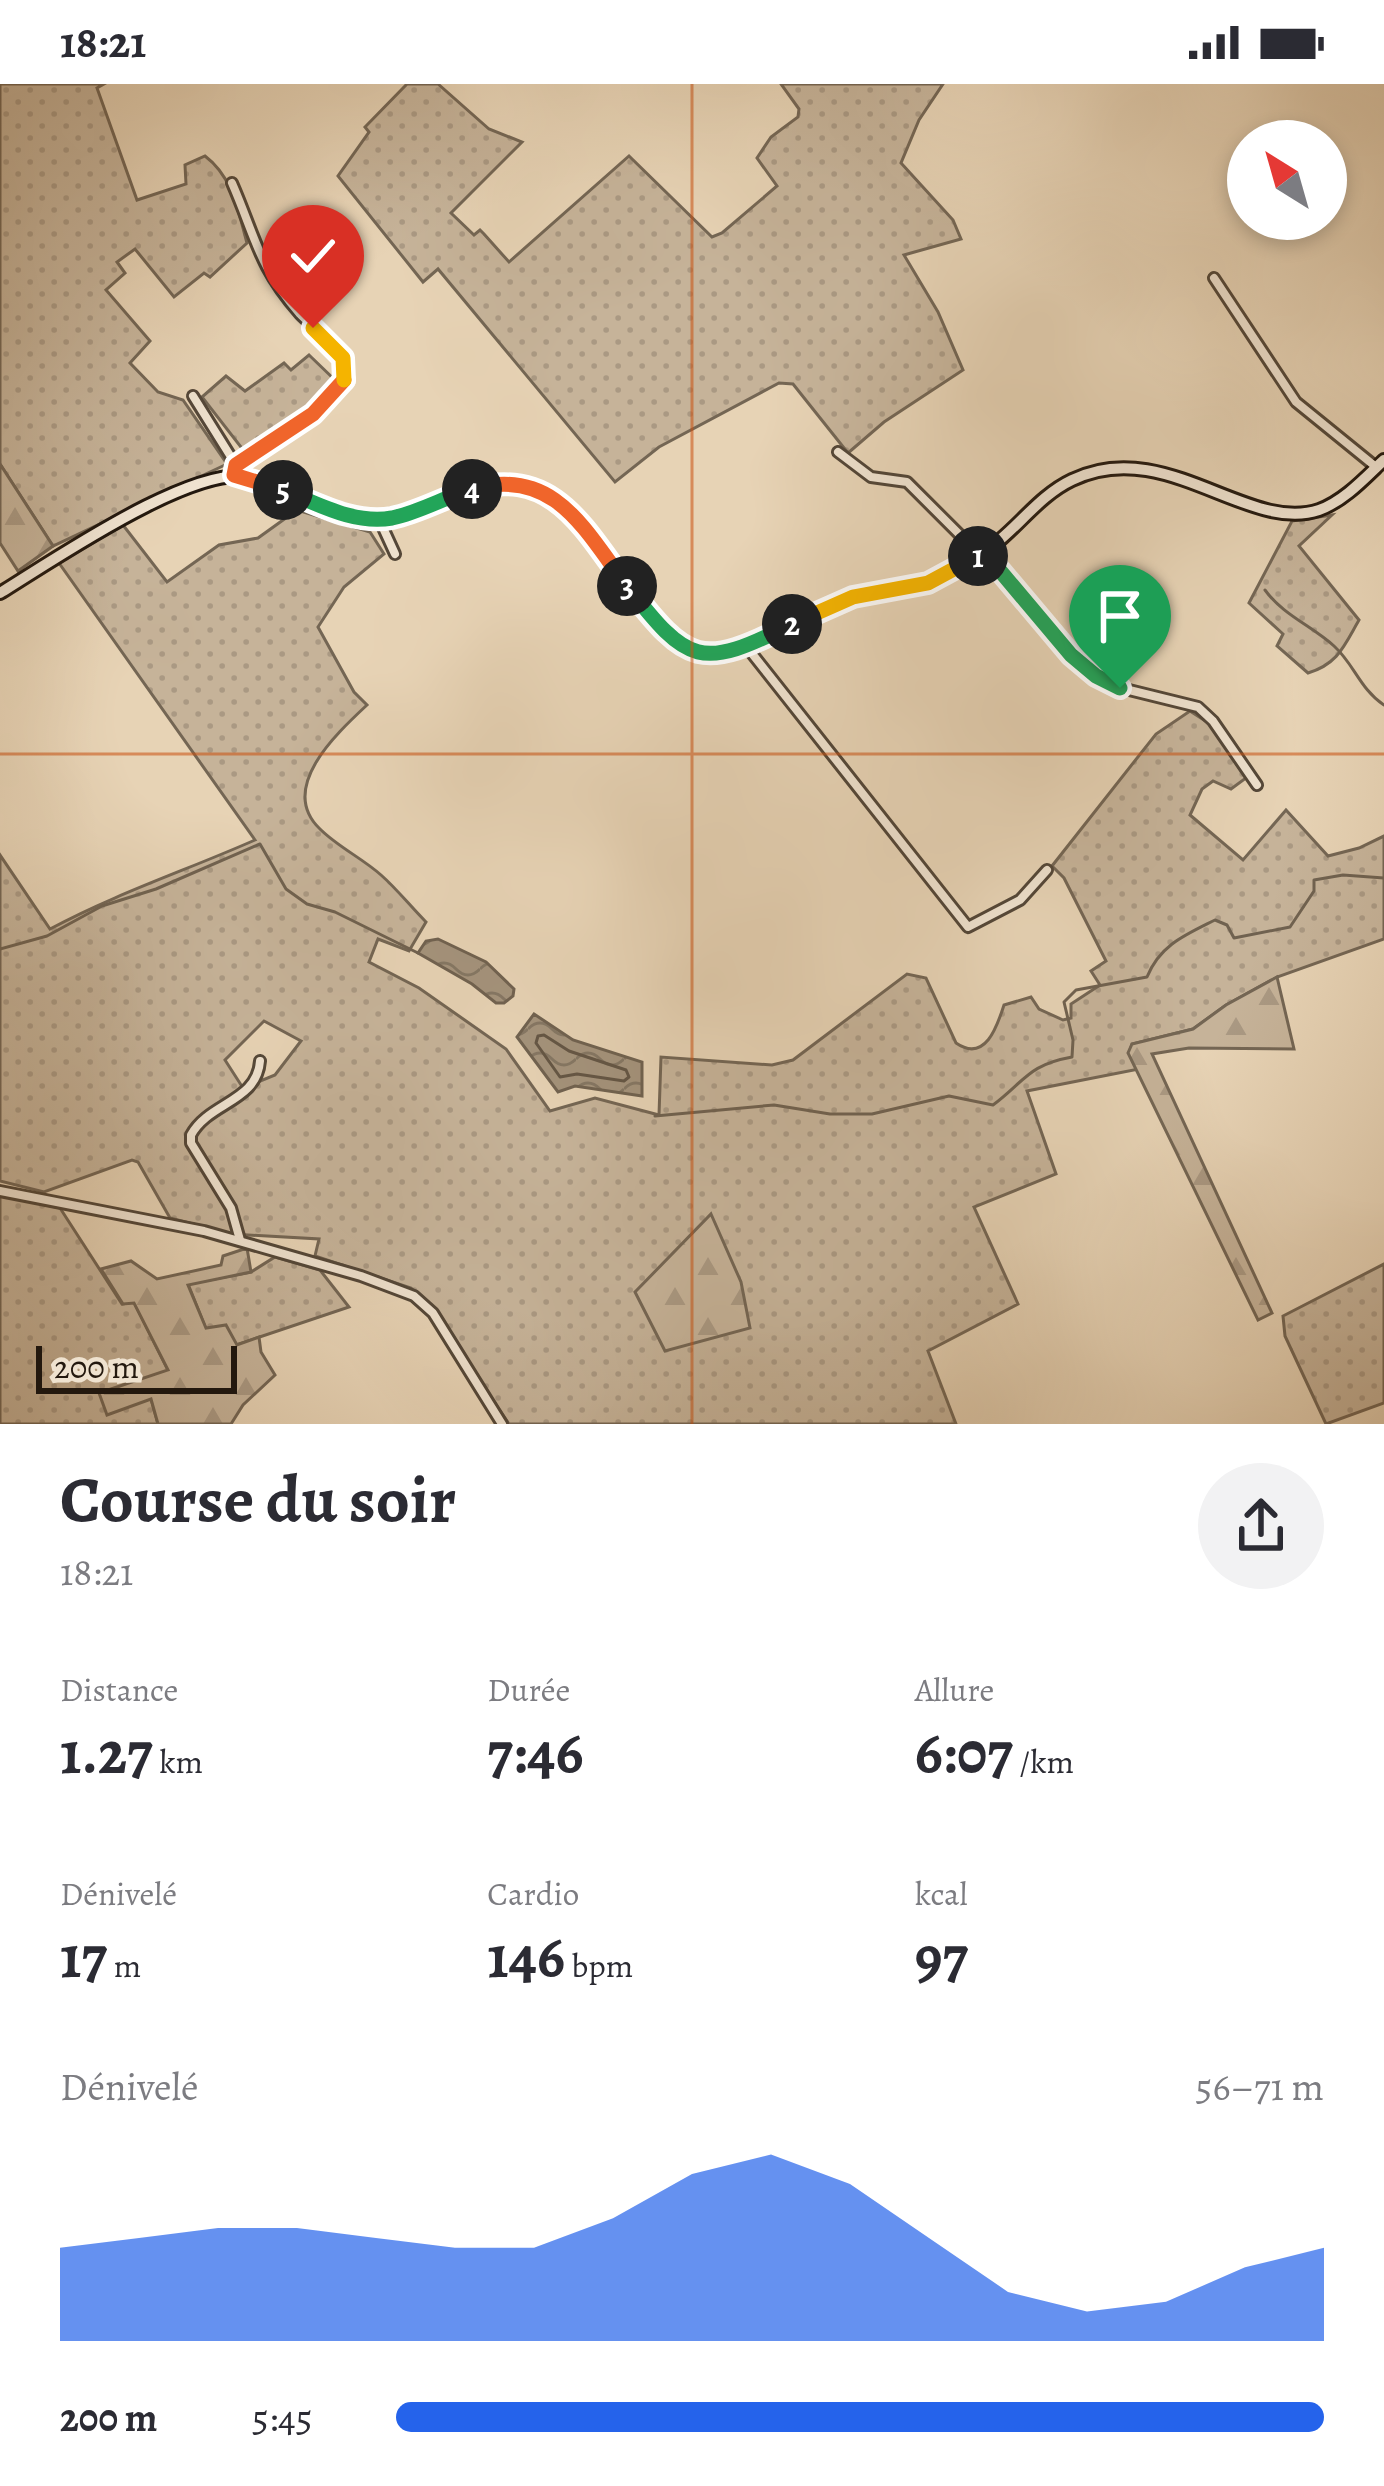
<!DOCTYPE html>
<html lang="fr">
<meta charset="utf-8">
<style>
:root{--surface:#fff;--page:#f2f2f3;--text:#2b2b33;--muted:#7c7c81;--accent:#2563eb}
body{margin:0;font-family:Alegreya,serif;background:var(--page);color:var(--text);height:100vh;display:flex;flex-direction:column;font-size:45px;white-space:nowrap}
*{box-sizing:border-box;margin:0}
p{font-size:39px;color:var(--muted)}
.icon{flex:none;width:66px;height:66px;fill:none;stroke:currentColor;stroke-width:2;stroke-linecap:round;stroke-linejoin:round}
.map{position:relative;height:1340px;overflow:hidden}
.details{display:flex;flex-direction:column;background:var(--surface);flex:1}
.details>*{flex:none}
.needle{width:78px;rotate:323deg}
.buttons{position:absolute;left:1227px;top:36px;display:grid;gap:24px}
.buttons a{display:grid;place-items:center;width:120px;height:120px;border-radius:50%;background:var(--surface);box-shadow:0 6px 18px #0003;font-size:60px}
.scale{position:absolute;left:36px;bottom:30px;width:201px;box-sizing:border-box;padding-left:12px;border:6px solid #23180e;border-top:0;font-size:33px;line-height:42px;white-space:nowrap;color:#23180e;-webkit-text-stroke:9px #efe2cf;paint-order:stroke}
.pin{position:absolute;display:grid;place-items:center;width:102px;height:102px;color:#fff;margin:-123px -51px;border-radius:50% 50% 50% 0;rotate:-45deg;box-shadow:0 0 12px #0007}
.pin .icon{rotate:45deg}
.km{position:absolute;width:60px;height:60px;margin:-30px;border-radius:50%;background:#222;color:#fff;font-size:33px;line-height:60px;text-align:center}
.round{display:grid;place-items:center;flex:none;width:126px;height:126px;border-radius:63px;background:var(--page)}
.overview{display:flex;align-items:center;justify-content:space-between;height:204px;padding:0 60px}
h1{font-size:66px;font-weight:700;line-height:90px}
.metrics{display:grid;grid-template-columns:repeat(3,1fr);gap:18px;height:204px;padding:12px 60px}
.metrics div{display:grid;align-content:center}
.metrics b{font-size:60px;font-weight:700}
.metrics small{font-size:33px;font-weight:400}
.metrics p{font-size:33px}
.chart{height:336px;padding:24px 60px}
.chart p{display:flex;justify-content:space-between}
.chart svg{width:100%;height:216px;margin-top:12px;fill:var(--accent);opacity:.7}
ul{padding:0 60px;list-style:none;font-size:39px}
li{display:grid;grid-template-columns:192px 144px 1fr;align-items:center;height:90px}
li i{height:30px;border-radius:15px;background:var(--accent)}
.status{display:flex;justify-content:space-between;align-items:center;height:84px;padding:0 60px;background:var(--surface);direction:ltr}
.status svg{height:33px;fill:currentColor}
.map>svg:first-child{display:block}
</style>
<div class="status"><b>18:21</b><svg viewBox="0 0 49 12"><path d="M0 12V9h3v3zM5 12V6h3v6zM10 12V3h3v9zM15 12V0h3v12zM26 1h20v11H26zM47 4h2v5h-2z"/></svg></div>
<div class="map">
<svg width="1384" height="1340" viewBox="0 0 1384 1340">
<defs>
<pattern id="grass-dots" width="8" height="8" patternUnits="userSpaceOnUse" patternTransform="scale(3)"><rect width="8" height="8" fill="#c6b399"/><path d="M2 2h.1M6 6h.1" fill="none" stroke="#aa9983" stroke-width="1.8" stroke-linecap="round"/></pattern>
<pattern id="forest-firs" width="22" height="20" patternUnits="userSpaceOnUse" patternTransform="scale(3)"><rect width="22" height="20" fill="#c6b399"/><path d="M5 1l3.5 6h-7zM16 11l3.5 6h-7z" fill="#aa9983"/></pattern>
<pattern id="water-waves" width="16" height="10" patternUnits="userSpaceOnUse" patternTransform="scale(3)"><rect width="16" height="10" fill="#a4937c"/><path d="M0 5q4-4 8 0t8 0" fill="none" stroke="#857764"/></pattern>
</defs>
<rect width="100%" height="100%" fill="#e7d3b5"/>
<filter id="stains"><feTurbulence type="fractalNoise" baseFrequency=".00167" numOctaves="4"/><feColorMatrix values="0 0 0 0 .2 0 0 0 0 .09 0 0 0 0 .02 0 0 0 .5 -.17"/></filter>
<radialGradient id="worn" r=".72"><stop offset=".6" stop-color="#630" stop-opacity="0"/><stop offset="1" stop-color="#630" stop-opacity=".3"/></radialGradient>
<!-- grass -->
<g fill="url(#grass-dots)" stroke="#746654" stroke-width="3" fill-rule="evenodd">
<path d="M0,0h104l-7,4 40,112 49,-16 -1,-19 20,-9c28,21 33,55 42,87l-37,34 -6,-4 -30,24 -39,-48 -18,13 8,11 -19,17 44,51 -20,22 28,29 25,8 44,64 -174,82 -53,-82z"/>
<path d="M407,0h31l51,45 33,13 -71,71 23,22 6,-5 4,4 25,28 120,-106 83,81 10,-4 55,-47 -20,-28 14,-21 27,-20 1,-8 -18,-25h162l-24,36 -18,43 52,57 8,19 -57,16 34,57 25,58 -79,52 -36,31 -55,-69 -14,-1 -120,64 -44,35 -177,-213 -15,13 -85,-106 31,-44 -4,-5z"/>
<path d="M309,271l28,27 -19,20 -74,49 -42,-54 24,-21 19,15 39,-28 7,7z"/>
<path d="M297,426l73,22 14,22 -40,33 -26,40 36,65 13,13c-30,28 -90,83 -47,124 18,18 42,29 61,46 16,14 30,32 45,47l-17,29 -31,-12 -9,23 50,26 87,61 44,62 45,-13 64,17 2,-58 111,8 21,-5 114,-86 19,4 30,65c29,20 41,-16 48,-38l27,-8 8,12 24,11 8,-2v-14l29,-19 -9,-14 15,-10 -42,-83 -12,-12 104,-132 34,-23 20,13 36,54 -15,11 -18,-8 -11,8 -12,26 53,45 43,-50 42,46 31,-8 25,-12v103l-107,38 -51,28 -33,24 -61,15 -3,9 10,16 -112,22 29,83 -82,33 44,97 -90,47 28,73h-447l-82,-121 -16,-15 -96,-32 4,-17 -87,-5 -62,-16 -32,-56 -6,-2 -88,32 -44,-11v-326l50,74c65,-35 137,-59 205,-89l-196,-277 64,-38 44,57 52,-37 39,-7zM264,937l37,20 -26,34 -32,13 -18,-28z"/>
<path d="M1332,431l-33,31 60,74c-15,26 -21,44 -51,53l-31,-27 6,-12 -34,-31 43,-82z"/>
<path d="M0,1111l60,13 62,96 12,-2 34,68 -17,29 7,25h-158z"/>
<path d="M275,1173l45,13 29,37 -113,38 -30,-16 -18,-45 63,-12z"/>
<path d="M1384,1180v139l-58,21 -41,-88 -2,-20z"/>
</g>
<!-- forest -->
<g fill="url(#forest-firs)" stroke="#746654" stroke-width="3">
<path d="M0,380l53,82 -35,25 -18,-28z"/>
<path d="M1277,893l17,72 -105,-1 -37,6 120,259 -14,7 -130,-267 4,-9 61,-15 33,-24z"/>
<path d="M711,1130l30,68 9,46 -85,23 -30,-59z"/>
<path d="M247,1164l4,24 -63,13 18,43 20,-3 11,20 22,-8 2,15 14,23 -32,30 -12,19h-73l-7,-25 -44,16 -8,-22 69,-23 -34,-67 -11,1 -22,-35 30,-8 26,18 64,-14 2,-9z"/>
</g>
<!-- water -->
<g fill="url(#water-waves)" stroke="#706250" stroke-width="3">
<path d="M438,855l48,23 28,27 -1,7 -9,7h-8l-24,-19 -54,-31 8,-12z"/>
<path d="M534,930l39,26 69,22v34l-67,-10 -17,6 -41,-55z"/>
</g>
<g fill="none" stroke-linecap="round" stroke-linejoin="round">
<!-- shore -->
<path stroke="#645645" stroke-width="3" d="M538,952l6,-1 25,16 57,19 3,7 -5,4 -47,-7 -17,3 -24,-34z"/>
<!-- stream -->
<g stroke="#706250" stroke-width="3">
<path d="M1265,506c18,25 47,36 69,56 20,18 26,43 50,59"/>
<path d="M0,865l47,-13 55,-30 54,-17 104,-45 26,45 21,15 28,8 83,41"/>
<path d="M655,1032l119,-11 56,9h42l77,-18 44,9c33,-25 35,-40 79,-48l1,-17 -9,-38 12,-12 71,-13c13,-32 38,-42 68,-57l12,5 7,13 56,-11 24,-36v-11l29,-5 41,3"/>
</g>
<defs>
<g id="street">
<path d="M232,99c24,55 26,83 68,131 15,16 54,41 45,65 -14,34 -80,66 -109,86l-2,10"/>
<path d="M1214,194l82,124 80,65"/>
<path d="M193,312l43,69"/>
<path d="M838,368l33,25 36,5 71,71 8,1 98,113 37,21 77,19 15,14 44,64"/>
<path d="M379,435l16,35"/>
<path d="M746,562l222,281 52,-27 27,-30"/>
<path d="M0,1107l204,40 157,45 53,20 19,17 69,111"/>
<path d="M240,1156l-9,-32 -40,-65v-8c18,-33 66,-33 69,-74"/>
</g>
<path id="secondary" d="M0,509c51,-31 198,-133 254,-115 42,13 85,45 130,41 51,-5 106,-58 158,-28 58,33 82,107 132,151 13,8 27,13 43,11 45,-5 84,-37 126,-53 26,-10 54,-8 81,-16 20,-6 39,-18 56,-29 34,-21 56,-58 92,-75 92,-45 176,54 247,30 25,-9 46,-32 65,-50"/>
</defs>
<!-- street casing -->
<use href="#street" stroke="#544738" stroke-width="14"/>
<!-- secondary casing -->
<use href="#secondary" stroke="#23180e" stroke-width="16"/>
<!-- street -->
<use href="#street" stroke="#efe2cf" stroke-width="8"/>
<!-- secondary -->
<use href="#secondary" stroke="#efe2cf" stroke-width="10"/>
</g>
<g fill="none" stroke-linecap="round" stroke-linejoin="round">
<defs>
<path id="split-1" d="M978,472l8,-2 85,101 25,21 24,12"/>
<path id="split-2" d="M792,540l61,-27 75,-14 50,-27"/>
<path id="split-3" d="M627,502c61,78 73,85 165,38"/>
<path id="split-4" d="M472,405c82,-23 112,40 155,97"/>
<path id="split-5" d="M283,406c33,13 71,35 109,28 28,-6 53,-21 80,-29"/>
<path id="split-6" d="M283,406l-49,-15 2,-10 77,-51 31,-34"/>
<path id="split-7" d="M313,244l30,30 1,22"/>
</defs>
<!-- split-1 casing -->
<use href="#split-1" stroke="#fff" stroke-width="24"/>
<!-- split-2 casing -->
<use href="#split-2" stroke="#fff" stroke-width="24"/>
<!-- split-3 casing -->
<use href="#split-3" stroke="#fff" stroke-width="24"/>
<!-- split-4 casing -->
<use href="#split-4" stroke="#fff" stroke-width="24"/>
<!-- split-5 casing -->
<use href="#split-5" stroke="#fff" stroke-width="24"/>
<!-- split-6 casing -->
<use href="#split-6" stroke="#fff" stroke-width="24"/>
<!-- split-7 casing -->
<use href="#split-7" stroke="#fff" stroke-width="24"/>
<!-- split-1 -->
<use href="#split-1" stroke="#22a559" stroke-width="15"/>
<!-- split-2 -->
<use href="#split-2" stroke="#f5b400" stroke-width="15"/>
<!-- split-3 -->
<use href="#split-3" stroke="#22a559" stroke-width="15"/>
<!-- split-4 -->
<use href="#split-4" stroke="#f0652b" stroke-width="15"/>
<!-- split-5 -->
<use href="#split-5" stroke="#22a559" stroke-width="15"/>
<!-- split-6 -->
<use href="#split-6" stroke="#f0652b" stroke-width="15"/>
<!-- split-7 -->
<use href="#split-7" stroke="#f5b400" stroke-width="15"/>
</g>
<!-- grid -->
<path fill="none" stroke="#ca4f0c" stroke-width="3" stroke-opacity="0.55" d="M692,0v1340M0,670h1384"/>
<rect width="100%" height="100%" filter="url(#stains)"/>
<rect width="100%" height="100%" fill="url(#worn)"/>
</svg>
<div class="buttons">
<a><svg class="needle" viewBox="-14 -14 28 28"><path d="M0-13l5 13h-10z" fill="#e53935"/><path d="M0 13l5-13h-10z" fill="#7c7c81"/></svg></a>
</div>
<div class="scale">200 m</div>
<div class="pin" style="left:1120px;top:604px;background:#1e9e55"><svg class="icon" aria-label="arrive" viewBox="0 0 24 24"><path d="M6 21V4h12l-3 4 3 4H6"/></svg></div>
<div class="pin" style="left:313px;top:244px;background:#d93025"><svg class="icon" aria-label="check" viewBox="0 0 24 24"><path d="M5 12l5 5 9-10"/></svg></div>
<b class="km" style="left:978px;top:472px">1</b>
<b class="km" style="left:792px;top:540px">2</b>
<b class="km" style="left:627px;top:502px">3</b>
<b class="km" style="left:472px;top:405px">4</b>
<b class="km" style="left:283px;top:406px">5</b>
</div>
<section class="details">
<div class="overview"><div><h1>Course du soir</h1><p>18:21</p></div><a class="round"><svg class="icon" aria-label="share" viewBox="0 0 24 24"><path d="M12 15V3M7 8l5-5 5 5M5 13v7h14v-7"/></svg></a></div>
<div class="metrics">
<div><p>Distance</p><b>1.27<small> km</small></b></div>
<div><p>Durée</p><b>7:46</b></div>
<div><p>Allure</p><b>6:07<small> /km</small></b></div>
</div>
<div class="metrics">
<div><p>Dénivelé</p><b>17<small> m</small></b></div>
<div><p>Cardio</p><b>146<small> bpm</small></b></div>
<div><p>kcal</p><b>97</b></div>
</div>
<div class="chart"><p><span>Dénivelé</span>56–71 m</p>
<svg viewBox="0 0 160 44" preserveAspectRatio="none"><path d="M0 44V25L10 23L20 21L30 21L40 23L50 25L60 25L70 19L80 10L90 6L100 12L110 23L120 34L130 38L140 36L150 29L160 25V44z"/></svg>
</div>
<ul>
<li><b>200 m</b>5:45<i style="width:100%"></i></li>
</ul>
</section>
